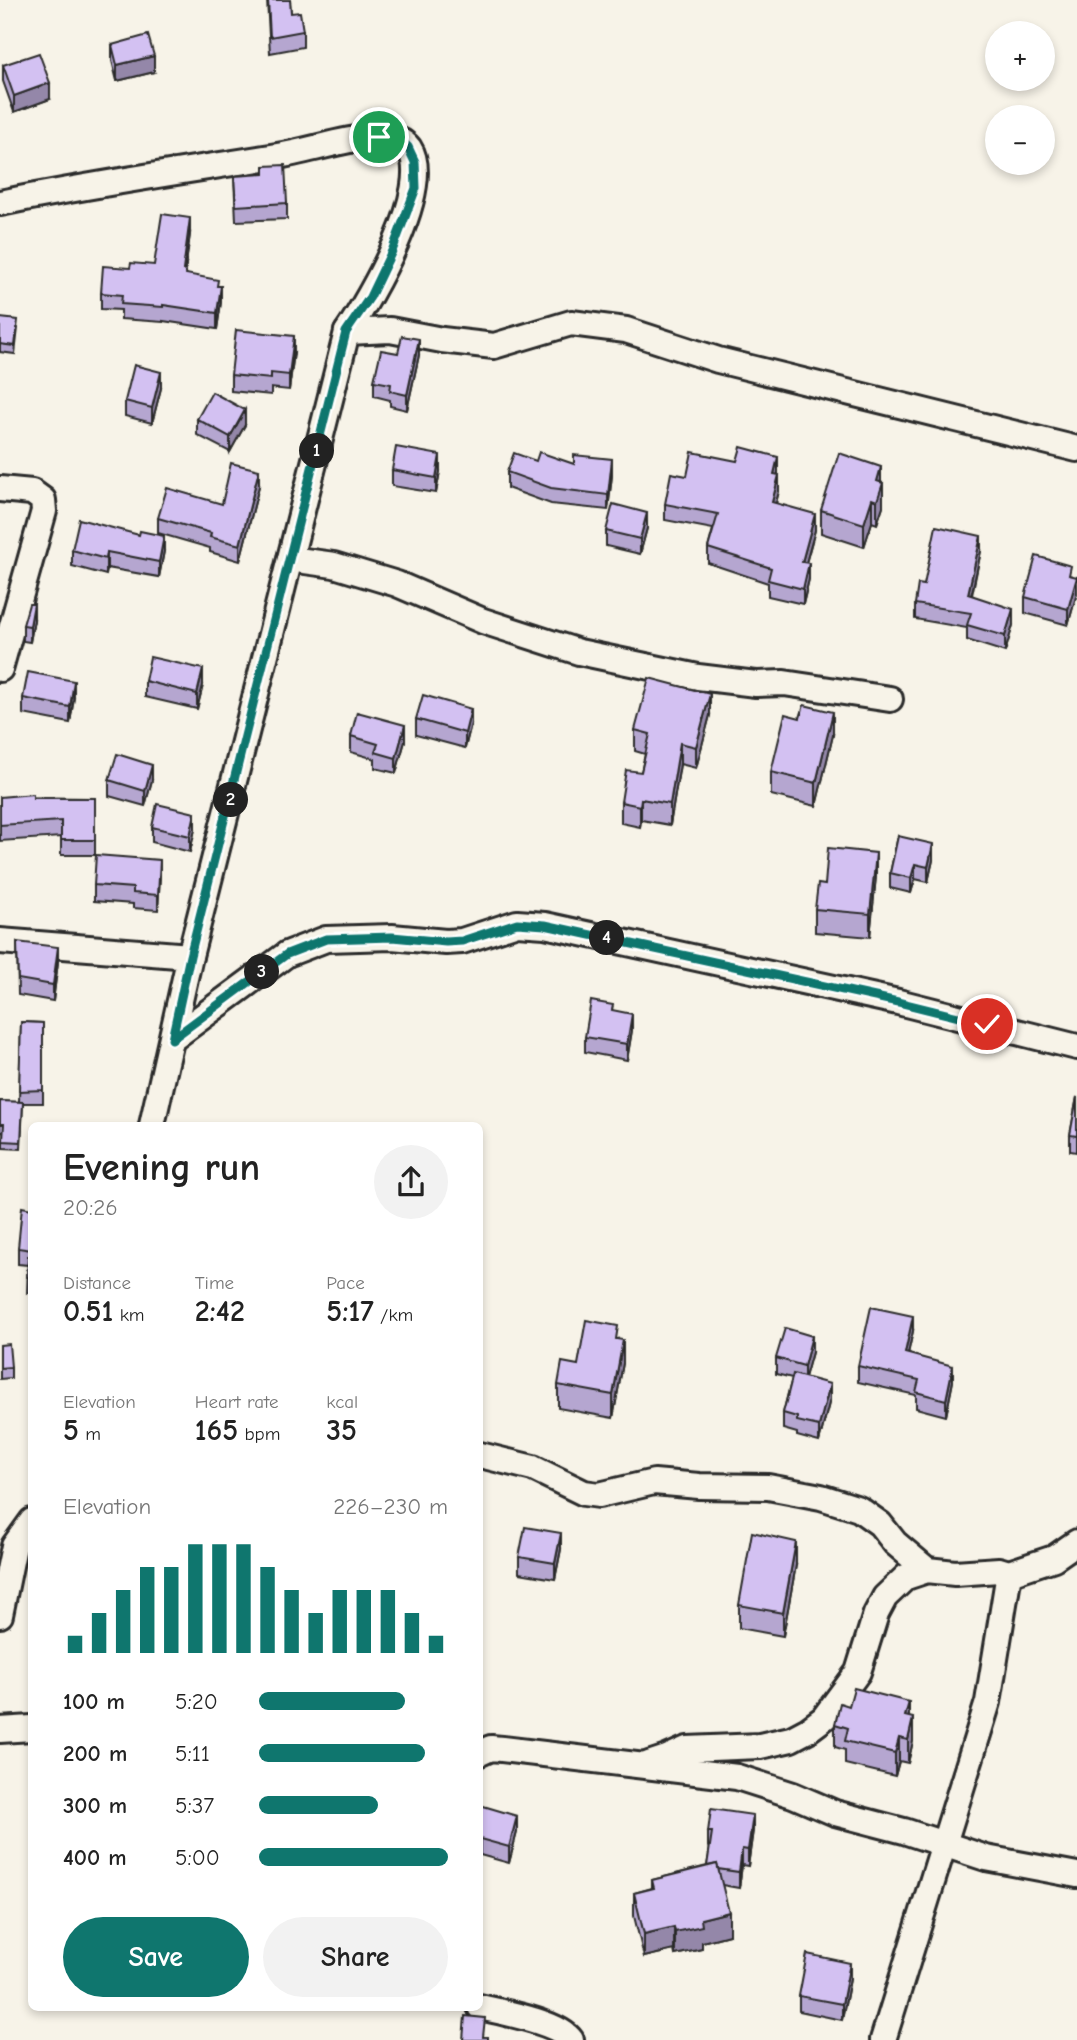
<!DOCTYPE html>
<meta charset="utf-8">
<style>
:root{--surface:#fff;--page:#f2f2f2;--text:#222;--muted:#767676;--accent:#0f766e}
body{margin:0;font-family:"Comic Neue",sans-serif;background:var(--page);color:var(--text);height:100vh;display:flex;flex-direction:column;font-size:26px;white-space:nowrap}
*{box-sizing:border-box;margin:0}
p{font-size:23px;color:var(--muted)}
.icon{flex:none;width:38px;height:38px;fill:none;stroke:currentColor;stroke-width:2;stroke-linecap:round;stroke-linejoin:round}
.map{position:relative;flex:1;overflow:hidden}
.panel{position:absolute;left:28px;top:1122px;width:455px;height:889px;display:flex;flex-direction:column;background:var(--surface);border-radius:10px;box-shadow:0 4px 10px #0003}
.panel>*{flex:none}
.controls{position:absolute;left:985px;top:21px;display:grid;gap:14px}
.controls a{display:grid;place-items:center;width:70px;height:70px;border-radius:50%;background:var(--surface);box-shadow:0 4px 10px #0003;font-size:35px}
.pin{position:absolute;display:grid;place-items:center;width:60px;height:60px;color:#fff;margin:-30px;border:4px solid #fff;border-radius:50%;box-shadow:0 2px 7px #0007}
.km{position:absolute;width:35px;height:35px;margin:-18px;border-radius:50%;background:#222;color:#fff;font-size:19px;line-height:35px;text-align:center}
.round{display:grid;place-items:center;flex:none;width:74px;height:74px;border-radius:37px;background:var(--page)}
.summary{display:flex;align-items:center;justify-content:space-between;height:119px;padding:0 35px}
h1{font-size:38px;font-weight:600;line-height:52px}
.metrics{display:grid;grid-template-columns:repeat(3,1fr);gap:10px;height:119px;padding:7px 35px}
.metrics div{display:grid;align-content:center}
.metrics b{font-size:30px;font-weight:600}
.metrics small{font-size:19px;font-weight:400}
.metrics p{font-size:19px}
.chart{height:196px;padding:14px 35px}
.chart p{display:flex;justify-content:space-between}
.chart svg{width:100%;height:126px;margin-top:7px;stroke:var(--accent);stroke-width:6}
.action{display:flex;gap:14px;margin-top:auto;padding:14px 35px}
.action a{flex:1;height:80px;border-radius:42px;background:var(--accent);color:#fff;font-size:28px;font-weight:600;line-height:80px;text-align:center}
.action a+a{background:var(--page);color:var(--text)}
ul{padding:0 35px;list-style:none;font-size:23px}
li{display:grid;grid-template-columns:112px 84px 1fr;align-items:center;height:52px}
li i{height:18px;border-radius:9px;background:var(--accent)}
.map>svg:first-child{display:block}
</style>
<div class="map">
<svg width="1077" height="2040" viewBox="0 0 1077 2040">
<rect width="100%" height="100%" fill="#f7f3e8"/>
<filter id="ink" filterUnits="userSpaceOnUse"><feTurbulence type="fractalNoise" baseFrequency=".0143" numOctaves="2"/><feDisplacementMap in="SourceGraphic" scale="14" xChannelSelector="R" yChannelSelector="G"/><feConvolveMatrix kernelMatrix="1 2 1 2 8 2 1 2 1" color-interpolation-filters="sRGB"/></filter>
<g filter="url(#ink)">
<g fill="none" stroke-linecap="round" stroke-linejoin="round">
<defs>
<g id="minor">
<path d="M0,203c92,-19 184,-32 277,-47 34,-5 69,-19 104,-19 11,0 21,2 28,11 26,39 -39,150 -62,184l-157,624 -38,169"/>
<path d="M347,332l43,-2 52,10 52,6 77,-23 55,7 92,30 359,89"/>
<path d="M0,489l32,3 11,8 1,11 -44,158"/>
<path d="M290,559l44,6 63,19 86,37 96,31 119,25 58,7 28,-1 106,16"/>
<path d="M0,941l190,15"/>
<path d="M172,1039l115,-85 39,-15 66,-2 54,5 16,-1 55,-18 28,2 353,77 179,45"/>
<path d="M480,1455l53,13 51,25 15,2 55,-13 45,4 69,1 53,10 38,12 21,15 15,19 32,27"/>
<path d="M0,1615l14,-69 18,-25"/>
<path d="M0,1730l32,-2"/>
<path d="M480,1753l11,-5 11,1 235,28 56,18 42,18 69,18 82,27 91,17"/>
<path d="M649,1764l18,-6 20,-9 73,-3 31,-7 17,-9 16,-12 34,-46 18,-58 9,-17 21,-20 21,-7 28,3 44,-3 10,3 45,-15 23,-16"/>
<path d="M480,2007c21,5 79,15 91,33"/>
<path d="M883,2040l105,-338 21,-129"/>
</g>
</defs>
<!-- minor casing -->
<use href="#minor" stroke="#2b2b2b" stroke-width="30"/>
<!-- minor -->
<use href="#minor" stroke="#f7f3e8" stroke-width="24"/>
</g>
<!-- wall -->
<g fill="#b5a6d0" stroke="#2b2b2b" stroke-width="2">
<path d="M267,0h23l1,13 12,18v16l-33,6z"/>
<path d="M112,45l42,27 -37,9 -5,-20z"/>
<path d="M3,65l47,34 -36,13 -11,-31z"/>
<path d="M264,174l23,29v16l-51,2 -2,-45z"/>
<path d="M190,234l-5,37 1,3 32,12 3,16 -4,27 -54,-8v1l-42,-3v-9l-20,-1v-16l29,-25 24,-3z"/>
<path d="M0,318l18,10 -3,26 -15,-2z"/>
<path d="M294,352l-5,38 -18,-2v7l-40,-4v-16z"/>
<path d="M398,353l21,2 -12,55 -17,-4v-6l-16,-4v-15z"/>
<path d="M161,388l-9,35 -27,-7v-15z"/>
<path d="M197,419l48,6 -15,27 -33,-17z"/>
<path d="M536,461l38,3 38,11 -4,35 -57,-6 -44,-16v-16z"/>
<path d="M392,470l48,1 -4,22 -44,-7z"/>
<path d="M778,473l1,18 -3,12 39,27 -9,33 3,16 -6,25 -35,-8v-13l-60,-20v-15l5,-19 -48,-9v-16z"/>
<path d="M881,482l2,24 -6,18 -5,-2 -8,25 -43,-14v-23z"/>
<path d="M259,486l-19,75 -30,-9v-4l-52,-15v-15l64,-14z"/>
<path d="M647,528l-7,26 -34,-8v-15z"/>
<path d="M72,550l92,1 -5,26 -52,-9 -1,7 -34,-9z"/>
<path d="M981,551l-9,44 41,30 -8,27 -38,-12v-12l-52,-9v-15l9,-19z"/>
<path d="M1071,576l6,17 -9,32 -43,-12v-16z"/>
<path d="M34,620l-4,22 -7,-1v-16z"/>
<path d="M145,681l58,4 -6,24 -52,-12z"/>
<path d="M74,697l-4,26 -47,-9v-16z"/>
<path d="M710,715l-14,53 -16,-4 -10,61 -29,-5 -1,7 -19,-4v-21l20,-30 4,-18 -10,-3v-21z"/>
<path d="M416,719l55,5 -6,24 -49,-13z"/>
<path d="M833,735l-17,71 -45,-11v-23z"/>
<path d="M351,736l54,5 -9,32 -21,-5v-9l-24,-7z"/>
<path d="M109,780h43l-7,26 -36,-10z"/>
<path d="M0,797l95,1v57h-34v-18l-61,4z"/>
<path d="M152,827l43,2 -5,23 -38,-10z"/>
<path d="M898,836l35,24 -5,22 -13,-3 -4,14 -21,-5v-15z"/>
<path d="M160,875l-2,35 -25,-2v-4l-39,-3v-16z"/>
<path d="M876,876l-6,61 -55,-5v-23l10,-24z"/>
<path d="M17,942l41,20 -5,39 -35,-6z"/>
<path d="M613,1011l19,19 -5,30 -42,-8v-15z"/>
<path d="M21,1022l22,1v80h-20l-2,46 -18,-1v-16h-3v-31l19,1z"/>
<path d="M1077,1097v55l-7,-1v-16z"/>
<path d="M32,1209v84h-5l1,-28 -10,-1v-16z"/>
<path d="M913,1331l-5,22 45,28 -7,35 -30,-8v-13l-58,-13v-16z"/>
<path d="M618,1339l5,24 -10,55 -55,-10v-23l20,-20z"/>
<path d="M0,1345l11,22v11l-11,1z"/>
<path d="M812,1352l-7,25 25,22 -11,43 -22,-6v-3l-14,-4v-16l9,-35 -16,-4v-16z"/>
<path d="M561,1549l-6,30 -36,-6v-16z"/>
<path d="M796,1565l-13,71 -44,-8v-23z"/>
<path d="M849,1706l60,11 4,24 -5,22 -9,-2 -4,15 -50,-12v-14l-10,-3v-23z"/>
<path d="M480,1805l37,27 -8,31 -29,-8z"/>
<path d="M753,1830l-5,36 -6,-1 -3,23 -17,-3 7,50 -27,7v7l-27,6 -1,-5 -30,7 -10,-41v-23l18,-5v-8l55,-14 3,-18 -2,-1v-15z"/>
<path d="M850,1979l-8,41 -43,-9v-15z"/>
</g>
<!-- shaded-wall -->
<g fill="#9487a9" stroke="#2b2b2b" stroke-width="2">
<path d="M154,56v16l-37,9v-16z"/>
<path d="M50,83v16l-36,13v-16z"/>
<path d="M190,218v16l-7,52v-16z"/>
<path d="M221,286v16l-4,27v-16z"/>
<path d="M294,336v16l-5,38v-15z"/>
<path d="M419,339v16l-12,55v-15z"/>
<path d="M161,372v16l-9,35v-15z"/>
<path d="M245,410v15l-15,27v-15z"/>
<path d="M440,455v16l-4,22v-15z"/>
<path d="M778,457v16l-4,17v-16z"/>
<path d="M612,459v16l-4,35v-15z"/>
<path d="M881,467v20l2,-4v23l-6,18v-43z"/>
<path d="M259,470v16l-19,75v-16z"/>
<path d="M779,475v16l-7,27v-16z"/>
<path d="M872,499v23l-8,25v-23z"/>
<path d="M647,513v15l-7,26v-15z"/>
<path d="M815,514v16l-13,47v-15z"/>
<path d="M164,536v15l-5,26v-15z"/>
<path d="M981,536v15l-13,59v-16z"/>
<path d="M107,552v16l-1,7v-16z"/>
<path d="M809,563v16l-6,25v-15z"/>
<path d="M1077,577v16l-9,32v-16z"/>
<path d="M34,604v16l-4,22v-16z"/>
<path d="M1013,609v16l-8,27v-16z"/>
<path d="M203,669v16l-6,24v-15z"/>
<path d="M74,681v16l-4,26v-16z"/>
<path d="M710,694v21l-14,53v-21z"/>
<path d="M471,709v15l-6,24v-15z"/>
<path d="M833,712v23l-17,71v-23z"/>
<path d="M405,725v16l-9,32v-15z"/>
<path d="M680,743v21l-10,61v-21z"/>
<path d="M152,765v15l-7,26v-15z"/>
<path d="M641,799v21l-1,7v-21z"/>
<path d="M195,813v16l-5,23v-16z"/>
<path d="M933,844v16l-5,22v-15z"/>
<path d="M876,853v23l-6,61v-23z"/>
<path d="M160,860v15l-2,35v-15z"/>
<path d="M915,864v15l-4,14v-15z"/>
<path d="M58,947v15l-5,39v-16z"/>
<path d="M632,1014v16l-5,30v-16z"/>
<path d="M913,1316v15l-8,37v-15z"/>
<path d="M812,1336v16l-8,29v-15z"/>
<path d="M623,1340v23l-10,55v-23z"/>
<path d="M953,1366v15l-7,35v-16z"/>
<path d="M830,1384v15l-11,43v-16z"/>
<path d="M561,1533v16l-6,30v-16z"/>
<path d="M796,1542v23l-13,71v-23z"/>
<path d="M909,1702v23l-4,-9z"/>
<path d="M913,1718v23l-5,22v-23z"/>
<path d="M899,1738v23l-4,15v-23z"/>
<path d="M753,1815v15l-5,36v-16z"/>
<path d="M517,1816v16l-8,31v-16z"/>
<path d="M742,1849v16l-3,23v-16z"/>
<path d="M729,1912v23l-27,7v7l-27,6v-23l26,-13z"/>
<path d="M674,1927v23l-30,7v-23z"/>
<path d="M850,1963v16l-8,41v-16z"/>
</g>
<!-- building -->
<g fill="#d3c1f2" stroke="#2b2b2b" stroke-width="2">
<path d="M268,0h22l1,13 9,-1 3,19 -33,6z"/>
<path d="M148,35l6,21 -37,9 -5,-20z"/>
<path d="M39,53l11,30 -36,13 -11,-31z"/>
<path d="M285,165l2,38 -51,3 -2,-30 30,-2v-8z"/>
<path d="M162,214l28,4 -7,52 3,1v3l32,6 -1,6h4l-4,27 -54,-8v2l-42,-3 1,-9 -21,-2 2,-27 27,2 1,-5 23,2z"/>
<path d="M0,318l18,2 -3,26 -15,-2z"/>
<path d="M236,330l58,6 -5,39 -18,-2v6l-40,-4z"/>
<path d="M402,336l17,3 -12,56 -17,-4 1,-7 -17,-3 7,-31 17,3z"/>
<path d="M134,365l27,7 -9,36 -27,-7z"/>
<path d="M212,392l33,18 -15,27 -33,-18z"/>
<path d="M396,447l44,8 -4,23 -44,-8z"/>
<path d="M741,447l37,10 -4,17 5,1 -7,27 43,12 -13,48 7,1 -6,26 -35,-9 3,-12 -63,-20 10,-34 -53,-10 6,-31 16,3 5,-24 45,9z"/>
<path d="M539,452l35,12v-9l38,4 -4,36 -57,-7 -44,-16 7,-19 22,8z"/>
<path d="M839,453l42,14 -4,14 6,2 -6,18 -5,-2 -8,25 -43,-14z"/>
<path d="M231,463l28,7 -19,75 -30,-8 1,-4 -53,-15 9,-30 55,16z"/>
<path d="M613,504l34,9 -7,26 -34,-8z"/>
<path d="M79,519l60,16 1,-4 24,5 -5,26 -52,-10 -1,7 -34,-9z"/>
<path d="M936,526l45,10 -13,58 45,15 -8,27 -38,-11 4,-12 -56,-9 3,-20 6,1z"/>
<path d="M1036,556l35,10 -2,9 8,2 -9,32 -43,-12z"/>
<path d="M29,604h5l-4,22 -7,-1z"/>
<path d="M150,657l53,12 -6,25 -52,-13z"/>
<path d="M28,672l46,9 -4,26 -47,-9z"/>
<path d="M649,678l61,16 -14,53 -16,-4 -10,61 -29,-5 -1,7 -19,-4 5,-32 15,2 9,-38 -15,-4z"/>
<path d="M423,695l48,14 -6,24 -49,-14z"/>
<path d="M804,705l29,7 -17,71 -45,-11 14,-58 15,4z"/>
<path d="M357,712l48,13 -9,33 -21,-6 3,-8 -27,-8z"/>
<path d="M117,754l35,11 -7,26 -36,-11z"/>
<path d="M33,794v4h62v42h-34v-19l-61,4v-28z"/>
<path d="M157,804l38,9 -5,23 -38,-9z"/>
<path d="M898,836l35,8 -5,23 -13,-3 -4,14 -21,-5z"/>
<path d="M828,848l48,5 -6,61 -55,-5 3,-25 7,1z"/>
<path d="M96,855l64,5 -2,35 -25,-2v-5l-39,-3z"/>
<path d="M17,942l41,5 -5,38 -35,-6z"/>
<path d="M591,1001l22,4 -1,5 20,4 -5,30 -42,-7z"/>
<path d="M21,1022l22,1v67l-24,1z"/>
<path d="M1077,1097v39l-7,-1z"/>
<path d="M0,1101l23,1 -2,40 -18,-1 1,-17h-4z"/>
<path d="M22,1207l10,2v41l-14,-2z"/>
<path d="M28,1256h4v22l-5,-1z"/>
<path d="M871,1307l42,9 -8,37 48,13 -7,34 -30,-8 3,-12 -61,-14z"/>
<path d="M586,1320l32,6 -2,13 7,1 -10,55 -55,-10 4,-23 16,3z"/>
<path d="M785,1328l27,8 -8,30 -28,-8z"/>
<path d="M9,1344l2,23 -11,1v3v-26z"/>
<path d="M793,1374l37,10 -11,42 -22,-5v-4l-14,-4z"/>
<path d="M525,1527l36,6 -6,30 -36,-6z"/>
<path d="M752,1532l44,10 -13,71 -44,-8z"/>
<path d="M854,1688l55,14 -4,14 8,2 -5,22 -9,-2 -4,15 -50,-12 3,-13 -13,-4 5,-21 9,3z"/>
<path d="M480,1805l37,11 -8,31 -29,-8z"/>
<path d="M711,1809l42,6 -5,35 -6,-1 -3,23 -21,-3 -1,-5 -10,2 5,-34h-4z"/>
<path d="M717,1864l12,48 -28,7 1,7 -27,6 -1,-5 -30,7 -10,-41 20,-5 -2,-8z"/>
<path d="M807,1954l43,9 -8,41 -43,-8z"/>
<path d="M465,2016l20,2 -2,19h5v3h-25z"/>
</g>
</g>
<g fill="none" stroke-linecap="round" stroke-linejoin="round" filter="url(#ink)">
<defs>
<path id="route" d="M379,137h17l12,10 7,15 1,26 -24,63 -22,46 -24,35 -156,624 -18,83 115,-85 39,-15 66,-2 54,5 16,-1 55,-18 28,2 353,77 89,22"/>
</defs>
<!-- route casing -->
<use href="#route" stroke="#fff" stroke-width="14"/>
<!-- route -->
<use href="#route" stroke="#0f766e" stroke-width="9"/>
</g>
</svg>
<div class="controls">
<a>+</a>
<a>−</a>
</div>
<div class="pin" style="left:379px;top:137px;background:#1e9e55"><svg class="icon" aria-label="arrive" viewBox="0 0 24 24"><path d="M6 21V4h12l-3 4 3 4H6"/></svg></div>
<div class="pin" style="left:987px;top:1024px;background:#d93025"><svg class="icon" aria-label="check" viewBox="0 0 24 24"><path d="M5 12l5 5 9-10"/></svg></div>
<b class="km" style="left:317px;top:451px">1</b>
<b class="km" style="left:231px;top:800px">2</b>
<b class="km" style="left:262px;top:972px">3</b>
<b class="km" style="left:607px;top:938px">4</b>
<section class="panel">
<div class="summary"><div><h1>Evening run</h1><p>20:26</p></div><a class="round"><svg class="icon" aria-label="share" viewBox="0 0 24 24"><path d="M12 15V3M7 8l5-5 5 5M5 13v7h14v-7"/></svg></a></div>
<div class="metrics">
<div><p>Distance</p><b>0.51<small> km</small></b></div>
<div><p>Time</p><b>2:42</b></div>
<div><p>Pace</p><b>5:17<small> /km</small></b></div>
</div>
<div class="metrics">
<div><p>Elevation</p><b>5<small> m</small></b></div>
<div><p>Heart rate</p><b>165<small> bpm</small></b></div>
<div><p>kcal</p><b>35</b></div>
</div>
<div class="chart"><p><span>Elevation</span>226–230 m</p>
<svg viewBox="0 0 160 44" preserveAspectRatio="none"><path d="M5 44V38M15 44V30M25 44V22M35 44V14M45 44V14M55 44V6M65 44V6M75 44V6M85 44V14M95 44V22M105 44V30M115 44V22M125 44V22M135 44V22M145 44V30M155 44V38"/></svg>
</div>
<ul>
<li><b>100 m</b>5:20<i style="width:77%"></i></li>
<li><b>200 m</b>5:11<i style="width:88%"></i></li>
<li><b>300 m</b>5:37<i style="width:63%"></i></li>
<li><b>400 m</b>5:00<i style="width:100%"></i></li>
</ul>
<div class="action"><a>Save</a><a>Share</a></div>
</section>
</div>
